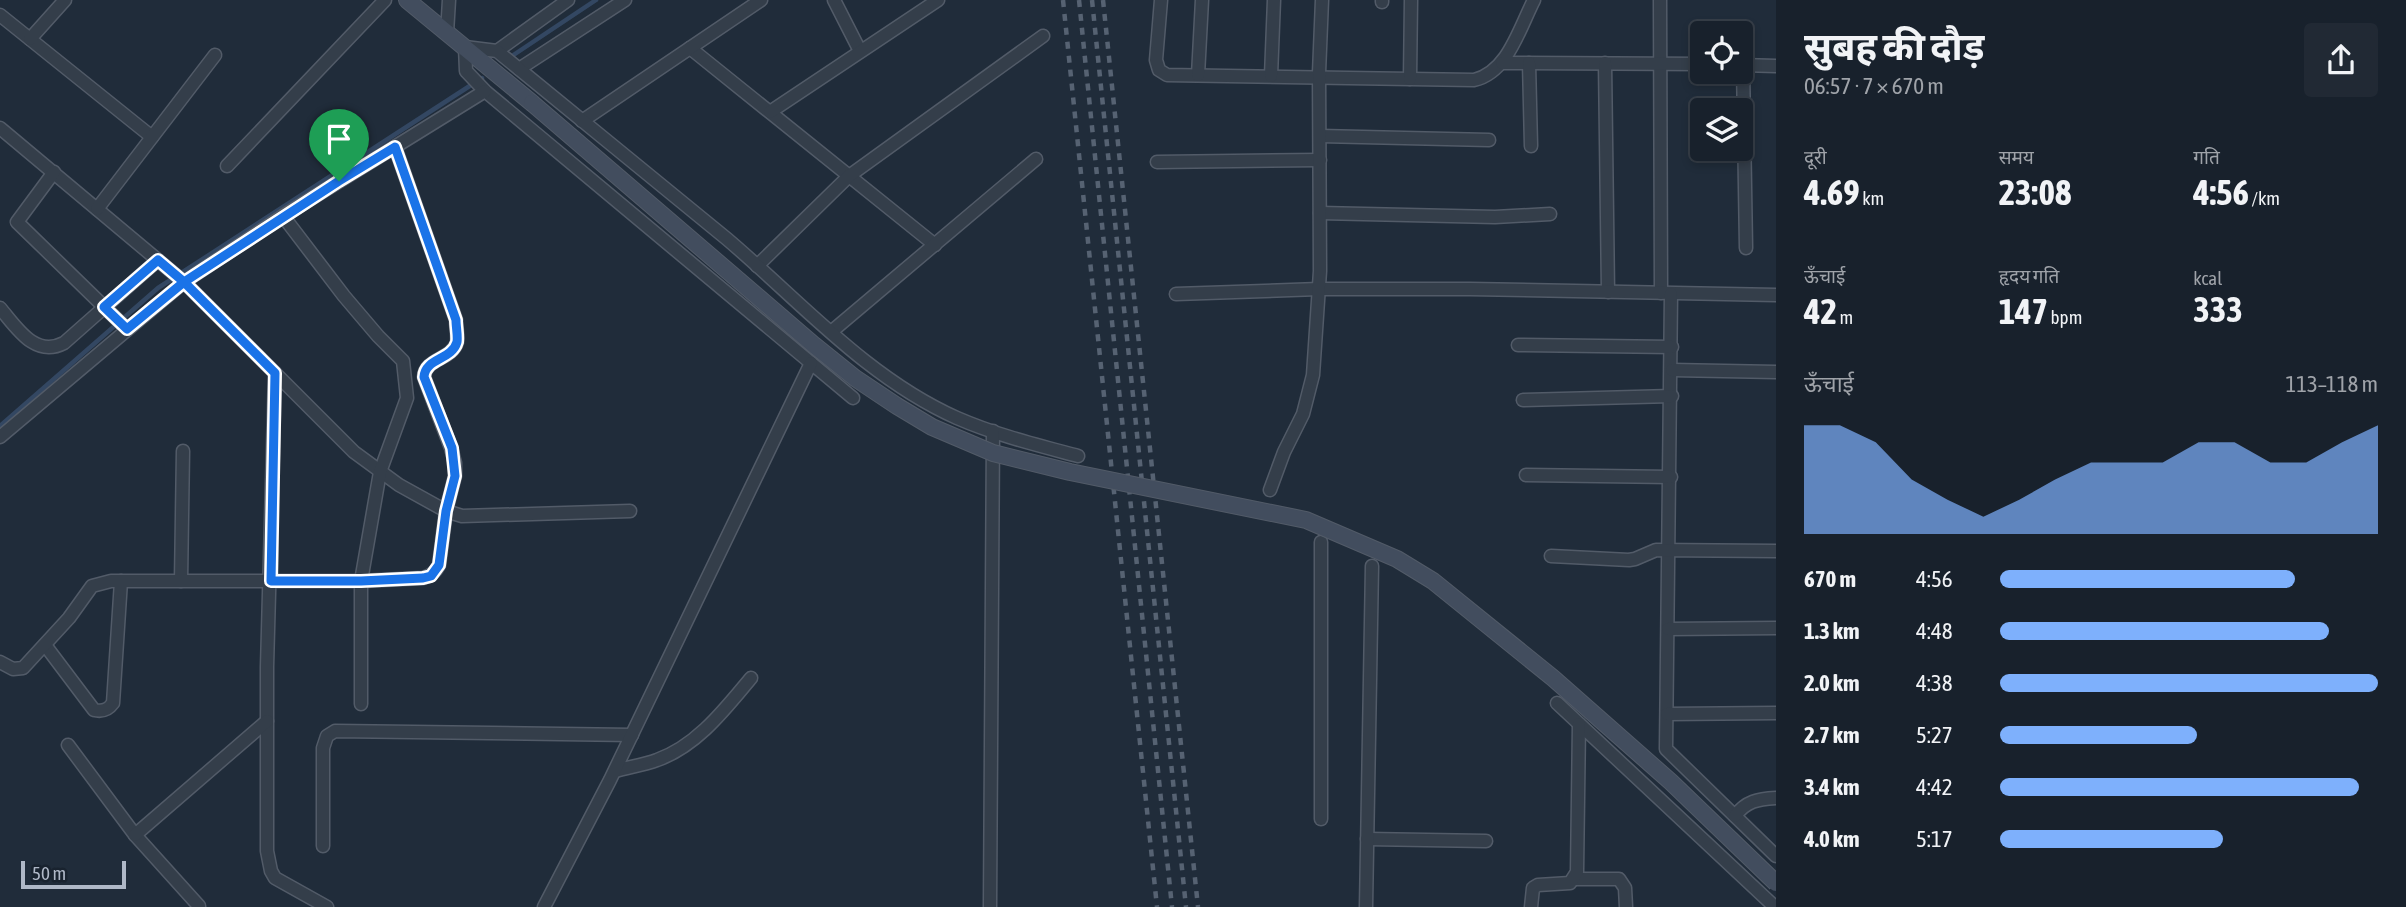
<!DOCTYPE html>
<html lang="hi">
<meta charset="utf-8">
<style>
:root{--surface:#18212c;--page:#212934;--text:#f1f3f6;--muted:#9fa3a9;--line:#363e48;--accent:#7eb0fc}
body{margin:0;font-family:"Asap Condensed","Noto Sans Devanagari",sans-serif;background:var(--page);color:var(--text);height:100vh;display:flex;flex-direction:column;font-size:26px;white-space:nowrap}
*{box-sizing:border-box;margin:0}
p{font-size:23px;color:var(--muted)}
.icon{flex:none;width:38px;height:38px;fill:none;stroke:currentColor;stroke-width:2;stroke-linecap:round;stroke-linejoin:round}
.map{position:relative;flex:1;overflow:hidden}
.side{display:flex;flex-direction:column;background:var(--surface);width:630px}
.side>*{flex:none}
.buttons{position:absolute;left:1690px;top:21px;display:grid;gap:14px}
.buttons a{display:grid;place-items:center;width:63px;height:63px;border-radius:7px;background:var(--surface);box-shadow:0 4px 10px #0003,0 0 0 2px var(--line);font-size:35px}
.scale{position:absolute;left:21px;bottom:18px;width:105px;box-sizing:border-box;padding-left:7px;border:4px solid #afb8c7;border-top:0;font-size:19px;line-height:24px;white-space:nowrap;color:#afb8c7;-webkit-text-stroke:5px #19232f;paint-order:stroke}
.pin{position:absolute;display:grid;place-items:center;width:60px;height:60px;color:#fff;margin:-72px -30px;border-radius:50% 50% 50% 0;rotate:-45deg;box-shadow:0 0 7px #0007}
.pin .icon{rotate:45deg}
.round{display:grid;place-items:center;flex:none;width:74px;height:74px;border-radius:7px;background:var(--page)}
.head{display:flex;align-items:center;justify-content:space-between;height:119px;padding:0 28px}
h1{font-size:38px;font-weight:700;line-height:52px}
.figures{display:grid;grid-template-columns:repeat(3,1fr);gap:10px;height:119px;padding:7px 28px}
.figures div{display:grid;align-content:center}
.figures b{font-size:35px;font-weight:700}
.figures small{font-size:19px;font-weight:400}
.figures p{font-size:19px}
.chart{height:196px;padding:14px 28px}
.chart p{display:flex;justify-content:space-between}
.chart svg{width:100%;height:126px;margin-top:7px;fill:var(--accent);opacity:.7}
ul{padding:0 28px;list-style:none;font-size:23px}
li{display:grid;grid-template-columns:112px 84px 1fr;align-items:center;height:52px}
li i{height:18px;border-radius:9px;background:var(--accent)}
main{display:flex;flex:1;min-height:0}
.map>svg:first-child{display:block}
</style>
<main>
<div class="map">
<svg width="1776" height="907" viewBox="0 0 1776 907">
<rect width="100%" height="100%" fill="#202c3a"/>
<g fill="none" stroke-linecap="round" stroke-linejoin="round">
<!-- stream -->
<g stroke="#334762" stroke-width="4.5">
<path d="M509,58l87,-58"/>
<path d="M0,426l158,-138 324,-210"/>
</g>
<defs>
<g id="street">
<path d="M834,0l26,51"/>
<path d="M1161,0l-5,60 3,10 8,5 307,5c34,-8 45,-51 60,-80"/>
<path d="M1660,0l1,293"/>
<path d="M1382,2v-2"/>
<path d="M0,15l152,122"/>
<path d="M447,33l2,-33"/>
<path d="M30,39l35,-39"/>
<path d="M690,48l245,197"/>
<path d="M497,51l71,-51"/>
<path d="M1502,63l201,1"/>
<path d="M1529,63l2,83"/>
<path d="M1605,63l3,229"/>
<path d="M1741,65l35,1"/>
<path d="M1743,65l3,183"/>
<path d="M519,69l106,-69"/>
<path d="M1198,75l4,-75"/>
<path d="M1271,76l3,-76"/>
<path d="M1410,79l1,-79"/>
<path d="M770,112l168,-112"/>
<path d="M582,121l179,-121"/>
<path d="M0,128l184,154 170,170 45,33 47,26 16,5 168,-5"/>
<path d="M1320,136l169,4"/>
<path d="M1157,162l163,-2"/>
<path d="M227,166l158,-166"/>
<path d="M54,172l-37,50 110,107"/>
<path d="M97,209l118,-154"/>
<path d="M1320,213l175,4 55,-3"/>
<path d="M283,216l61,80 34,40 25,25 4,37 -27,74 -19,109v123"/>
<path d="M757,266l92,-90 194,-140"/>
<path d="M1176,294l143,-5h151l306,6"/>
<path d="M1671,294l-5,455 110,107"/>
<path d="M0,308c17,20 35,50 64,35l94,-83"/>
<path d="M831,332l205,-173"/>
<path d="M1518,345l154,2"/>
<path d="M1672,370l104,2"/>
<path d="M275,373l-8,294v184l4,20 4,7 52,29"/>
<path d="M853,398l-368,-307 -19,-20 -1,-24 32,4c76,63 154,125 230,188 73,62 140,139 230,179 39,17 80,27 121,38"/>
<path d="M1523,400l149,-4"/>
<path d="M0,437l184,-155 99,-66 202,-125"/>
<path d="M1526,475l145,2"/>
<path d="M1270,490l14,-38 19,-38 10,-39 7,-104 -1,-198 3,-73"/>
<path d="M1551,556l78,4 6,-1 21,-9 120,1"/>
<path d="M181,581l2,-130"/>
<path d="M1668,629l108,-1"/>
<path d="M45,645l49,65c9,2 14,0 19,-7l8,-122"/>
<path d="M0,662l13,7 10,-1 46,-50 23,-32 19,-5h250l62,-3c8,-3 12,-5 16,-13l7,-54 9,-35v-13l-4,-15 -27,-71c1,-19 28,-17 33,-35 1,-6 -1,-15 -1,-22l-61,-173"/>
<path d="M1557,703l218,204"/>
<path d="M1667,714l109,-1"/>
<path d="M68,745l67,90 64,71"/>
<path d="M615,771c14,-4 29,-6 42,-11 40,-14 68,-51 94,-82"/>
<path d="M1735,816c11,-15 23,-17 41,-18"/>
<path d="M1321,819v-277"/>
<path d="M135,835l132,-114"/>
<path d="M1367,839l119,2"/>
<path d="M323,846v-98l4,-12 8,-5 297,4"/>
<path d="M1574,879h45l6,9 1,19"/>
<path d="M544,907l66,-127 201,-417"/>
<path d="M990,907l3,-476"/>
<path d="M1366,907l6,-341"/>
<path d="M1531,907l2,-19 5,-3 32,-2 7,-11 2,-148"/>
</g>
<path id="secondary" d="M407,0l125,103"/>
</defs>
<!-- street casing -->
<use href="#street" stroke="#525b68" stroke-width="15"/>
<!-- secondary casing -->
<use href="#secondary" stroke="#525b68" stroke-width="18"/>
<!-- street -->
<use href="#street" stroke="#343e4a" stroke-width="12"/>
<!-- secondary -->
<use href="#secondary" stroke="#424d5e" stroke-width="16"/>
<!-- rail -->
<g stroke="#566272" stroke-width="4.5" stroke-dasharray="7 7" stroke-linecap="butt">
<path d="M1063,0l94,907"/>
<path d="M1079,0l93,907"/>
<path d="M1092,0l94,907"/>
<path d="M1103,0l95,907"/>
</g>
<defs>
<path id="secondary-bridge" d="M532,103l282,242 41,33 42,28 35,21 61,26 77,19 236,48 91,39 36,22 120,97 118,104 105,101"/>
</defs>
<!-- secondary-bridge casing -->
<use href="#secondary-bridge" stroke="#525b68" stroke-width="18" stroke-linecap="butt"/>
<!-- secondary-bridge -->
<use href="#secondary-bridge" stroke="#424d5e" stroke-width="16"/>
</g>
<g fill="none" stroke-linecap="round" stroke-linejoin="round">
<defs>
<path id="route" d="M339,181l-155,101 -26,-22 -54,47 23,22 57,-47 91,91 -4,208h90l62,-3 8,-2 8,-11 7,-54 9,-35 -3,-28 -28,-71c1,-19 28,-17 33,-35 1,-6 -1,-15 -1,-22l-61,-173 -56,34"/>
</defs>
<!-- route casing -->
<use href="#route" stroke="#fff" stroke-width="14"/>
<!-- route -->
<use href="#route" stroke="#1a73e8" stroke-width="9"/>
</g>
</svg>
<div class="buttons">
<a><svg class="icon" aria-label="locate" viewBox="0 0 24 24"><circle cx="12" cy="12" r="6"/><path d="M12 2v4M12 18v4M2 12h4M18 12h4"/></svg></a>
<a><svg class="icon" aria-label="layers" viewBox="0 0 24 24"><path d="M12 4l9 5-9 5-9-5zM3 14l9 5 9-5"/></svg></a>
</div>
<div class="scale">50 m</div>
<div class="pin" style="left:339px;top:181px;background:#1e9e55"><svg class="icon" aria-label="arrive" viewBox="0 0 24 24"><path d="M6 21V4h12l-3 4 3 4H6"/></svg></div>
</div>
<section class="side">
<div class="head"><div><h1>सुबह की दौड़</h1><p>06:57 · 7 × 670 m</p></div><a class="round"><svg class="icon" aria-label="share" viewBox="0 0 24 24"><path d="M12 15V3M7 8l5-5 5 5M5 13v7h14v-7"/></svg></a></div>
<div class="figures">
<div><p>दूरी</p><b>4.69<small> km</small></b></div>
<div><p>समय</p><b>23:08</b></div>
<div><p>गति</p><b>4:56<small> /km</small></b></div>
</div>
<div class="figures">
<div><p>ऊँचाई</p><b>42<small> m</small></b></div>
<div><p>हृदय गति</p><b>147<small> bpm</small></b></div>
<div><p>kcal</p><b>333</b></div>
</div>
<div class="chart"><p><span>ऊँचाई</span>113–118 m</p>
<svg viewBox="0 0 160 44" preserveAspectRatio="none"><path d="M0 44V6L10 6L20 12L30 25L40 32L50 38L60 32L70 25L80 19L90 19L100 19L110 12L120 12L130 19L140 19L150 12L160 6V44z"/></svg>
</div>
<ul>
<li><b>670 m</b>4:56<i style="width:78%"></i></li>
<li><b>1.3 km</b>4:48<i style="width:87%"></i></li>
<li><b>2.0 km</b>4:38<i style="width:100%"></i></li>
<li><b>2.7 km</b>5:27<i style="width:52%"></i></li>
<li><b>3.4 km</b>4:42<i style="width:95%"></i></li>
<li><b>4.0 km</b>5:17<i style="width:59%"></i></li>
</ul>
</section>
</main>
